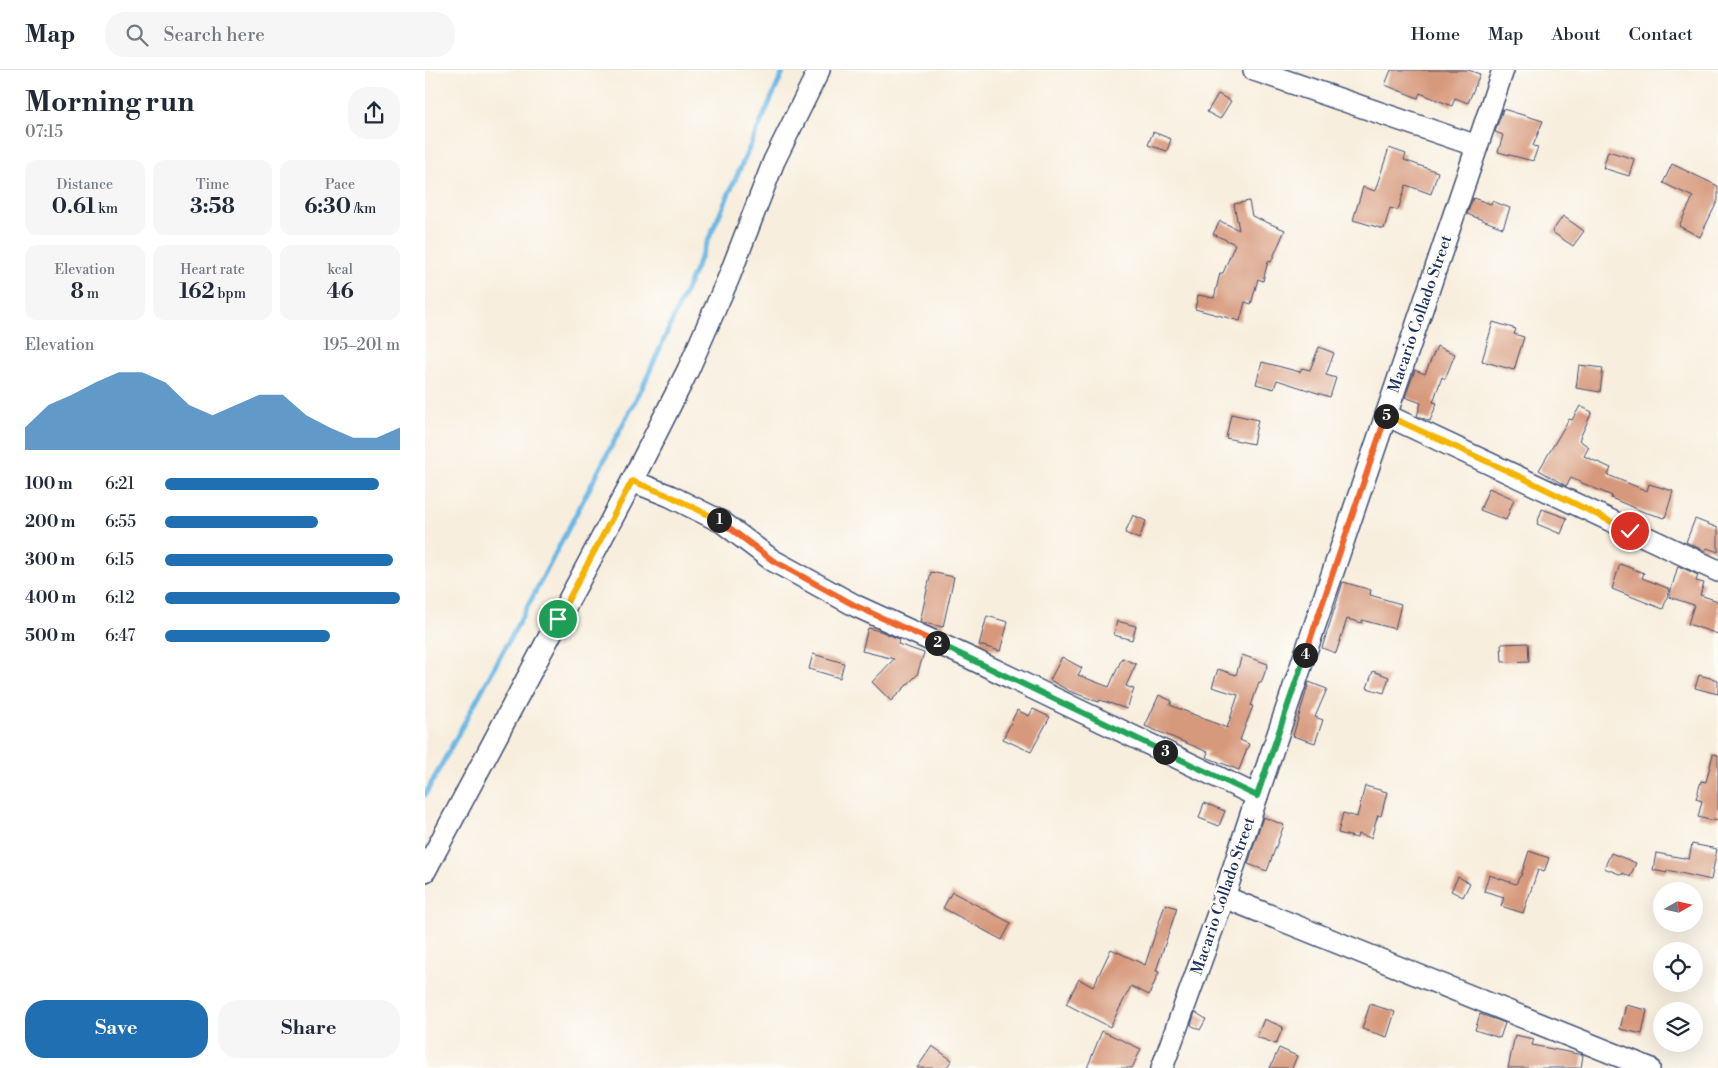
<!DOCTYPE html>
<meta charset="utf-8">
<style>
:root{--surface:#fff;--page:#f6f6f7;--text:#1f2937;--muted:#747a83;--line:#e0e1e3;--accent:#1f6fb2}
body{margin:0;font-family:"Libre Bodoni",serif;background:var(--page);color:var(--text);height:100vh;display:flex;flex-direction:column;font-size:19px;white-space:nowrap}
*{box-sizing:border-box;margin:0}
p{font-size:16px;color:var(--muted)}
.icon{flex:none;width:28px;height:28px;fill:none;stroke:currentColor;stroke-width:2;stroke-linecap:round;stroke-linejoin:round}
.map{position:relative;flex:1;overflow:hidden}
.drawer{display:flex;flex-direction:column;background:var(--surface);width:425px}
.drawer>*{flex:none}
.needle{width:32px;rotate:81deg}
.buttons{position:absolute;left:1228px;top:812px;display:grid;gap:10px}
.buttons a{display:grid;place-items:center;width:50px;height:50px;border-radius:50%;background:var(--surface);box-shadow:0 5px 20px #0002;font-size:25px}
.pin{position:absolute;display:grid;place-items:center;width:42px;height:42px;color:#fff;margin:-21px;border:2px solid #fff;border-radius:50%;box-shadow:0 1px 5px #0007}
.km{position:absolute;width:25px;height:25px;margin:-12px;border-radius:50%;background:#222;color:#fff;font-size:14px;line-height:25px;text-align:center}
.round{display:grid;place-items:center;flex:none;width:52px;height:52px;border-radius:20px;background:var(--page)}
.headline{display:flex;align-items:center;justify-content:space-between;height:85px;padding:0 25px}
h1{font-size:28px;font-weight:700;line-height:38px}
.figures{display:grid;grid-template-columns:repeat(3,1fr);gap:8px;height:85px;padding:5px 25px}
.figures div{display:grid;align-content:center;border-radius:12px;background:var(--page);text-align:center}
.figures b{font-size:21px;font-weight:700}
.figures small{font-size:14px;font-weight:400}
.figures p{font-size:14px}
.chart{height:140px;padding:10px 25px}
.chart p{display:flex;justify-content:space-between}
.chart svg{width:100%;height:90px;margin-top:5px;fill:var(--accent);opacity:.7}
.cta{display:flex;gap:10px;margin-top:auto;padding:10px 25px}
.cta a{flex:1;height:58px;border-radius:20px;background:var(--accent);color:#fff;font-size:20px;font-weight:700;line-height:58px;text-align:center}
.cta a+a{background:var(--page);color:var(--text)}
ul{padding:0 25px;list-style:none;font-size:16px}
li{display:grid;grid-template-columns:80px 60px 1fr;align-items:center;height:38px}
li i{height:12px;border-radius:6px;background:var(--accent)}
header{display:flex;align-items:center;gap:30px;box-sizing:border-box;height:70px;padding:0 25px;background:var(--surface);border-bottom:1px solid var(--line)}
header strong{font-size:24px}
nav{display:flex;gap:28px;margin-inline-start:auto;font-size:18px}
.search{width:350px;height:45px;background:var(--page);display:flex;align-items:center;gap:12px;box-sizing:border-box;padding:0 18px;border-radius:20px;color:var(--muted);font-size:19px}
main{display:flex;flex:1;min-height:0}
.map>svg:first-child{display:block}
</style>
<header>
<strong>Map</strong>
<div class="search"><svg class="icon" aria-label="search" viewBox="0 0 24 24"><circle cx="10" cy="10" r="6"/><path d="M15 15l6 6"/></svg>Search here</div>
<nav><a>Home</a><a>Map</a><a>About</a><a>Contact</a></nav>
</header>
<main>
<section class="drawer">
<div class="headline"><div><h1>Morning run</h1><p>07:15</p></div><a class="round"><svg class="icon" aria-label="share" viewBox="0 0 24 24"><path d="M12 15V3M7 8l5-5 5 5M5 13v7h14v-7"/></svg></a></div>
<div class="figures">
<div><p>Distance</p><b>0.61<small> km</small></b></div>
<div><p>Time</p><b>3:58</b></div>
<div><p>Pace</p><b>6:30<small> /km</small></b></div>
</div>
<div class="figures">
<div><p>Elevation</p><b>8<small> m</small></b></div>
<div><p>Heart rate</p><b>162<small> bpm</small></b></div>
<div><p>kcal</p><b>46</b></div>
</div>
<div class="chart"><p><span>Elevation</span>195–201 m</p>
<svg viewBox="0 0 160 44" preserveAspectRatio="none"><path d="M0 44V33L10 22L20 17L30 11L40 6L50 6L60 11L70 22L80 27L90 22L100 17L110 17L120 27L130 33L140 38L150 38L160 33V44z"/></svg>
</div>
<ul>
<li><b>100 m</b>6:21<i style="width:91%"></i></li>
<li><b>200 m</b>6:55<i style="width:65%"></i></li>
<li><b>300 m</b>6:15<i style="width:97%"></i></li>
<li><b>400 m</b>6:12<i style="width:100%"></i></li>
<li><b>500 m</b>6:47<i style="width:70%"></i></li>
</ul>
<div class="cta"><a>Save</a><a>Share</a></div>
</section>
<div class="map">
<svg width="1293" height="998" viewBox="0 0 1293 998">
<rect width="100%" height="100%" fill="#fdfcf7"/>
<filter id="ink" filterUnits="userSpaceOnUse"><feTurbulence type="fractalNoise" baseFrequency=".02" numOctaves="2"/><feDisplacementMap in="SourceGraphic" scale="10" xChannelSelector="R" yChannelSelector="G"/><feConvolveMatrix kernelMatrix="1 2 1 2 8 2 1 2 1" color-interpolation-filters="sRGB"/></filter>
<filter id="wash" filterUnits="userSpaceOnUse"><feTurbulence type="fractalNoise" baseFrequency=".0096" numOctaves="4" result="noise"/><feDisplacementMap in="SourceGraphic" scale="20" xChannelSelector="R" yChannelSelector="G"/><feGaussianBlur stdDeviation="1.12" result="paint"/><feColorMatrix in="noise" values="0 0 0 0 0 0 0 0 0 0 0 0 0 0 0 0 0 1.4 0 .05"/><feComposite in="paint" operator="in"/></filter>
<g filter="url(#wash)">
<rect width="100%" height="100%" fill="#f8eede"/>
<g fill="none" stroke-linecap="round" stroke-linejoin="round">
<!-- stream -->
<path stroke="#6bb8e5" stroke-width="5" d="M0,725l106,-195 113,-216 140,-314"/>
</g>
<g id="blocks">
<!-- building -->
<g fill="#d7997c">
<path d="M966,0h77l12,4 -12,29 -13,-5 -3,8 -32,-13 -2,5 -33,-13z"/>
<path d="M793,24l13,7 -11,18 -13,-7z"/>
<path d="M1078,39l40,12 -10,25 5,1 -5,14 -35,-9 5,-17 -8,-3z"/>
<path d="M728,62l18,7 -4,12 -19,-6z"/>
<path d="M964,78l17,6 -2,6 34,12 -7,22 -25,-9 -8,25 -8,-2 -6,21 -31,-9 10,-33 12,4z"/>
<path d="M1183,81l26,8 -5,17 -26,-8z"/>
<path d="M1247,94l46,22v14l-18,37 -21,-11 14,-29 -30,-14z"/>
<path d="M1048,128l18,6 1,-3 18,7 -7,20 -36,-14z"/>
<path d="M824,131l3,15 33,14 -14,32 -3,-1 -5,20 -5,-2 -7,25 -6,-2 -5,19 -45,-12 3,-14 16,3 6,-25h3l12,-29 -22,-10 7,-13 19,9 -5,-26z"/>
<path d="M1138,146l21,15 -11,15 -21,-14z"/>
<path d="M1068,252l23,7 -2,5 10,3 -10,33 -32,-9z"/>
<path d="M1012,276l18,8 -10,25 -3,-2 -9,25 4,1 -7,18 -13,-5 4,-13 -16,-6 10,-27 10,4z"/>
<path d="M894,277l15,6 -8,22 10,3 -6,19 -53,-17 -3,9 -18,-5 6,-22 38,10 2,-4 8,2z"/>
<path d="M1154,295l24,3 -3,24 -24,-4z"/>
<path d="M1155,336l12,6 -13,28 10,7 -5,9 27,12 -3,7 39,16 2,-7 24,7 -8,27 -21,-6 -33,-14 1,-2 -41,-18 -5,8 -27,-16 30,-51 3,1z"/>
<path d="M806,344l27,6 -5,24 -27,-6z"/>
<path d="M1064,418l25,11 -8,21 -26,-10z"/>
<path d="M1117,439l25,9 -6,16 -24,-10z"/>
<path d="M708,445l13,6 -7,18 -14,-6z"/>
<path d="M1270,449l23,9v24l-11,-4 -2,3 -19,-9z"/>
<path d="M1195,494l24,9 -2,5 28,11 -7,20 -51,-20z"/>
<path d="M1253,496l20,9 -2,6 8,2 -4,12 18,6v33l-30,-10 6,-19 -25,-8z"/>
<path d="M506,502l23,5 -11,50 -23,-5z"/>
<path d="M918,512l28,8 -1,5 31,9 -6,25 -33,-9v3l-15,-4 -11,34 -14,-5z"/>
<path d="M562,546l21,6 -8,29 -21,-6z"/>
<path d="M692,551l19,5 -4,14 -18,-5z"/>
<path d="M443,558l12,3 19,8 -1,5 26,9 -7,22 -26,26 -19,-19 22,-23 -32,-8z"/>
<path d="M1103,573l1,18 -27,1 -1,-18z"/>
<path d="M388,584l31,9 -4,15 -31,-9z"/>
<path d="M817,585l26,9 -7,19 -2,-1 -8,24h2l-13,34 9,4 -10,26 -33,-13 2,-5 -63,-26 14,-31 13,6 -2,4 57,23 11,-33 -26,-8 6,-18 18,6z"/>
<path d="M637,587l20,11 -4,7 31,12 13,-29 14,6 -10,22 8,3 -7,20 -27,-9 -1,2 -30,-11 -19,-11z"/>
<path d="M948,601l16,6 -5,16 -17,-5z"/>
<path d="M1274,605l19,5v14l-23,-6z"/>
<path d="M884,612l18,7 -12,28 8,3 -8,23 -22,-7z"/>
<path d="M608,639l17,8 -19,35 -28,-13 14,-29 12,6z"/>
<path d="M1288,684l5,1v65l-5,-1v2l-15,-4 4,-16 -6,-2 5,-18 5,1z"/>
<path d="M940,716l22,6 -6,24 -3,-1 -7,23 -13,-4 -1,4 -19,-5 5,-20 14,4z"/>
<path d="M779,733l21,8 -6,15 -20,-8z"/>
<path d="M838,747l21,8 -17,46 -19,-7z"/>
<path d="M1267,774l25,5 -6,31 -44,-10v3l-14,-3 3,-17 33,6z"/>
<path d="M1104,781l20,7 -5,14 -6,-2 -15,43 -22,-7 3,-9 -20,-6 5,-16 27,9 4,-8h1z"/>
<path d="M1186,783l25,10 -6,14 -7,-4 -1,2 -18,-7z"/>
<path d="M1033,807l12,6 -7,14 -12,-6z"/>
<path d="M527,822l59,31 -9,17 -59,-32z"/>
<path d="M740,834l12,4 -21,63 3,1 -10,23 -18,-9 -21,41 -44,-23 13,-25 14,8 18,-38 34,16z"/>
<path d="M945,934l25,8 -8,25 -25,-8z"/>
<path d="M1201,935l21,5 -5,24 -22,-5z"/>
<path d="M770,942l11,7 -6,11 -9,-5z"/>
<path d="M1055,944l25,9 -5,15 -25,-8z"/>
<path d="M839,949l19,8 -7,17 -19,-7z"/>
<path d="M677,961l39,18 -9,19h-45z"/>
<path d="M1090,965l19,4 -2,6 51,10 -2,13h-73z"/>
<path d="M507,976l20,14 -6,8h-29z"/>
<path d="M854,978l18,8 -5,12h-22z"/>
</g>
</g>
</g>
<g filter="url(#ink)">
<use href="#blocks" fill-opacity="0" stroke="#3c4c71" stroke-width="1"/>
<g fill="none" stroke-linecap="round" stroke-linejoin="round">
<defs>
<g id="minor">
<path d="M829,0l223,76"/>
<path d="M961,345l332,156"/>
<path d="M207,411l38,15 52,26 50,38 84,46 114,52 287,138"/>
<path d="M0,801l207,-390 56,-111 41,-93 45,-116 45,-91"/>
<path d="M799,827l425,171"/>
<path d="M737,998l62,-171 33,-101 246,-726"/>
</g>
</defs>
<!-- minor casing -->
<use href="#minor" stroke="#3c4c71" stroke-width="24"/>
<!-- minor -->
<use href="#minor" stroke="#fff" stroke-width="21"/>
</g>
</g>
<g fill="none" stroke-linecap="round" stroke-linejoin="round" filter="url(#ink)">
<defs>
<path id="split-1" d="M133,549l74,-138 38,15 49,24"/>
<path id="split-2" d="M294,450l53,40 84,46 81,37"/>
<path id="split-3" d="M512,573l228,109"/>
<path id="split-4" d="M740,682l92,44 48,-141"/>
<path id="split-5" d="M880,585l81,-239"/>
<path id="split-6" d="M961,346v-1l139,64 105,52"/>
</defs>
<!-- split-1 casing -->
<use href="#split-1" stroke="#fff" stroke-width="10"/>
<!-- split-2 casing -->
<use href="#split-2" stroke="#fff" stroke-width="10"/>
<!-- split-3 casing -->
<use href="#split-3" stroke="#fff" stroke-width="10"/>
<!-- split-4 casing -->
<use href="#split-4" stroke="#fff" stroke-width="10"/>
<!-- split-5 casing -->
<use href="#split-5" stroke="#fff" stroke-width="10"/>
<!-- split-6 casing -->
<use href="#split-6" stroke="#fff" stroke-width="10"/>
<!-- split-1 -->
<use href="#split-1" stroke="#f5b400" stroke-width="6"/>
<!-- split-2 -->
<use href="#split-2" stroke="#f0652b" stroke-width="6"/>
<!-- split-3 -->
<use href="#split-3" stroke="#22a559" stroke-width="6"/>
<!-- split-4 -->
<use href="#split-4" stroke="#22a559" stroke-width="6"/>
<!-- split-5 -->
<use href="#split-5" stroke="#f0652b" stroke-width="6"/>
<!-- split-6 -->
<use href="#split-6" stroke="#f5b400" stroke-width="6"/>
</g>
<g text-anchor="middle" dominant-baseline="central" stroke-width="5" stroke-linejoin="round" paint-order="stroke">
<!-- street labels -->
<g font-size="16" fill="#1b2f5e" stroke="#fdfcf7">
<text transform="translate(995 244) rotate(-71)">Macario Collado Street</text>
<text transform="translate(798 826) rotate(-71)">Macario Collado Street</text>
</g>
</g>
</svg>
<div class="buttons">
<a><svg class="needle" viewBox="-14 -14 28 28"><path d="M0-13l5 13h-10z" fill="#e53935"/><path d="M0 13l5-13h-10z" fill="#747a83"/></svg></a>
<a><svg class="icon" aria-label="locate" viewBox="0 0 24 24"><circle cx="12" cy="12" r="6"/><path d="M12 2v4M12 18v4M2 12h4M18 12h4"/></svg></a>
<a><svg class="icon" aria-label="layers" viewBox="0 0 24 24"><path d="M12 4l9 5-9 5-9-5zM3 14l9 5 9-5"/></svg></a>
</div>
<div class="pin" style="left:133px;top:549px;background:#1e9e55"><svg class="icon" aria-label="arrive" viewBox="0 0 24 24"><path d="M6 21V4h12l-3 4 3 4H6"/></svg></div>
<div class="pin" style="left:1205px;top:461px;background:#d93025"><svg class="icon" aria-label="check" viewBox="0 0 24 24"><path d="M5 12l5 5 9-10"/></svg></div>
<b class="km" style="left:294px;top:450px">1</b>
<b class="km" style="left:512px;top:573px">2</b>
<b class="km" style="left:740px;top:682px">3</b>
<b class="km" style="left:880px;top:585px">4</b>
<b class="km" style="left:961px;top:346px">5</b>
</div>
</main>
